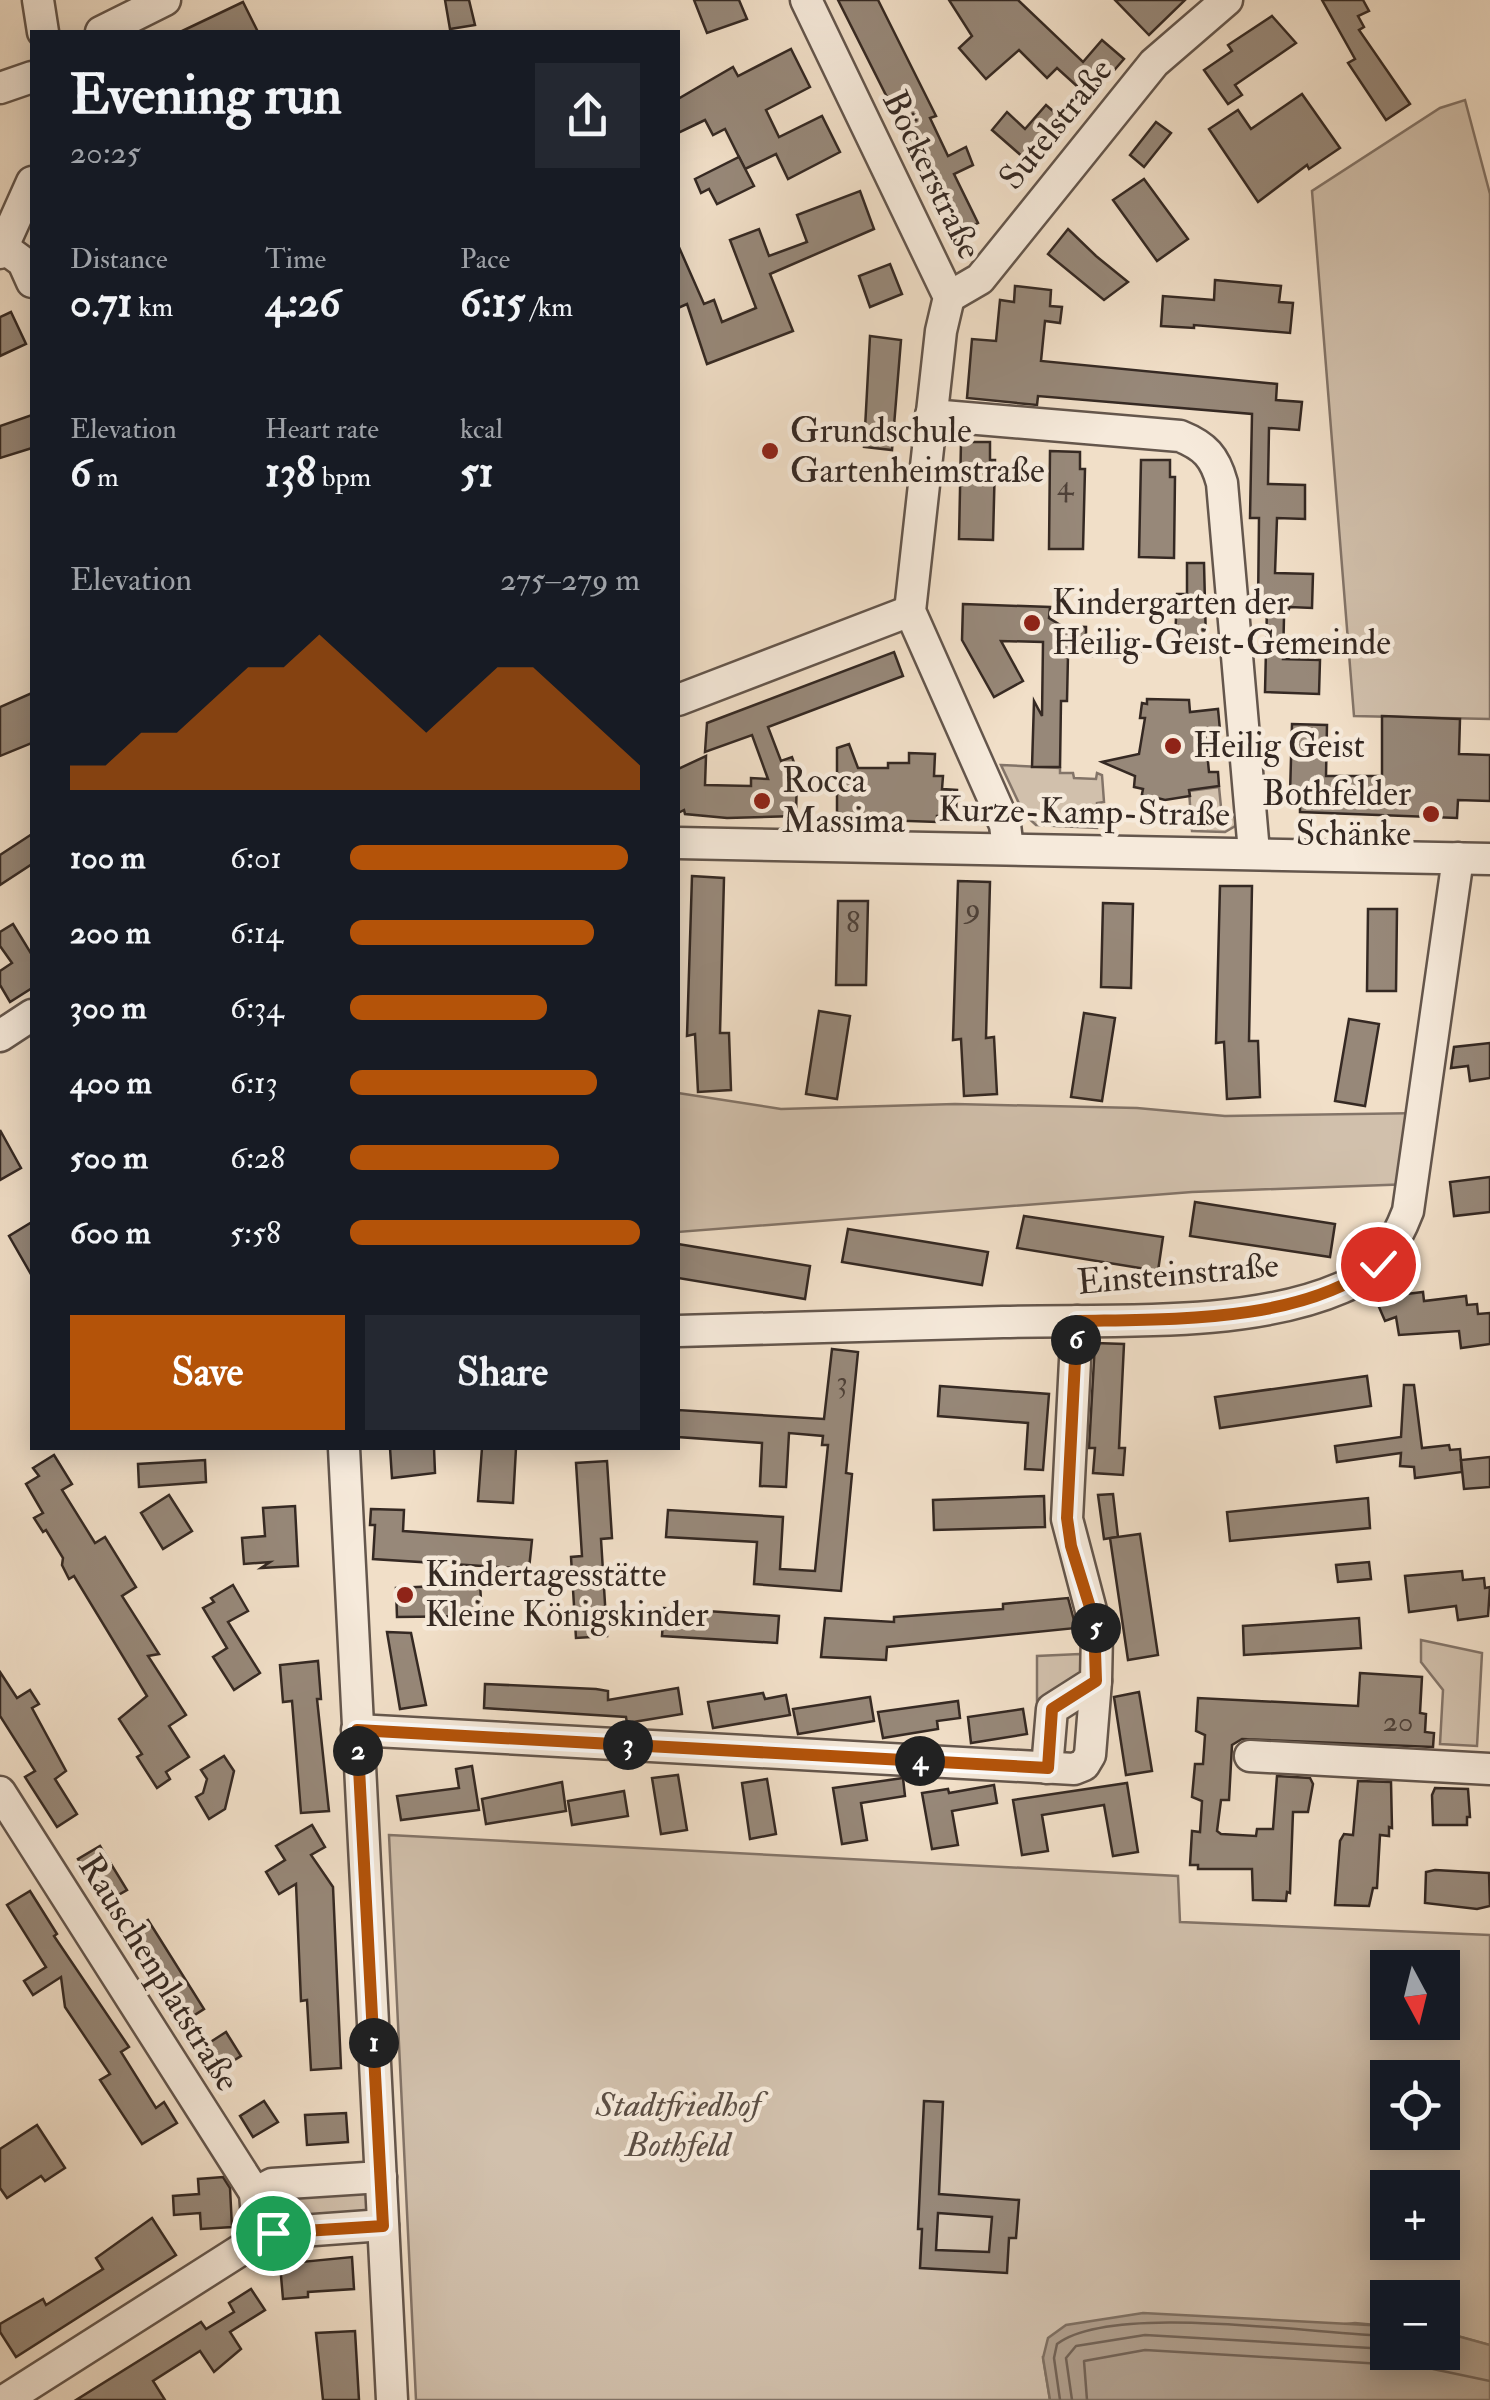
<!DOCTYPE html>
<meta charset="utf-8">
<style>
:root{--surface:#171b24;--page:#242831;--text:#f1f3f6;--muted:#9ea1a6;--accent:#b45309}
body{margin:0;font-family:"IM FELL Double Pica",serif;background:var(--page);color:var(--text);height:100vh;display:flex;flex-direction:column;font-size:38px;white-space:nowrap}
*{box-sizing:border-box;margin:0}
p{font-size:32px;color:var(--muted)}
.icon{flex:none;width:55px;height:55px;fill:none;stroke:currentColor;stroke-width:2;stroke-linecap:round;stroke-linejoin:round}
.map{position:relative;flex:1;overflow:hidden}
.side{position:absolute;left:30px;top:30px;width:650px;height:1420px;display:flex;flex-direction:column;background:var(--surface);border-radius:0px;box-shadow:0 5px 25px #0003}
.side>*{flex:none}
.needle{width:65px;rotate:173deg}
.buttons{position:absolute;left:1370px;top:1950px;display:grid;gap:20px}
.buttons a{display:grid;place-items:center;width:90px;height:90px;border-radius:0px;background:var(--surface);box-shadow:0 5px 25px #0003;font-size:50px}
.pin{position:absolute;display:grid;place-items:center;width:85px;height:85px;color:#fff;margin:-42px;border:5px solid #fff;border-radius:50%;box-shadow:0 2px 10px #0007}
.km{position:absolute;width:50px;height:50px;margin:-25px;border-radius:50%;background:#222;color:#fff;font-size:28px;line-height:50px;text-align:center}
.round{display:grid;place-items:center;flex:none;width:105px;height:105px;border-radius:0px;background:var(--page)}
.headline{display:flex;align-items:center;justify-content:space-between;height:170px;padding:0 40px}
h1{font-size:55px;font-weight:800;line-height:75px}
.figures{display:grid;grid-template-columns:repeat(3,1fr);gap:15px;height:170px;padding:10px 40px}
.figures div{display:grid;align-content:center}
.figures b{font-size:42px;font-weight:800}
.figures small{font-size:28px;font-weight:400}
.figures p{font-size:28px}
.chart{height:280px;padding:20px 40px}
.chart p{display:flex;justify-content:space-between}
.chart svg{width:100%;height:180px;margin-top:10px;fill:var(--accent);opacity:.7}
.button{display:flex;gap:20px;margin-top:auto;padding:20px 40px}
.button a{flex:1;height:115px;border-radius:0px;background:var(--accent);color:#fff;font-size:40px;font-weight:800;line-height:115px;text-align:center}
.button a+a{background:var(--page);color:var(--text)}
ul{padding:0 40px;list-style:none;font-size:32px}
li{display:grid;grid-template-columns:160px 120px 1fr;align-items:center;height:75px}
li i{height:25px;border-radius:12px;background:var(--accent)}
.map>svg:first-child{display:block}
</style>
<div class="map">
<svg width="1490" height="2400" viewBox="0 0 1490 2400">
<rect width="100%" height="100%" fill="#f1dfc8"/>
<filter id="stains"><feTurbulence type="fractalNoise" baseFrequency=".002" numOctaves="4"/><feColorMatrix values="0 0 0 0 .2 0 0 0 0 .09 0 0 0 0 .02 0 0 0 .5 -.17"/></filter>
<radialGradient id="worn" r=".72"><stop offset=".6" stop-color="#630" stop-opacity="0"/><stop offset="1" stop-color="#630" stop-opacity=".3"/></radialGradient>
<!-- green -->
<g fill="#d1c0ac" stroke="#837468" stroke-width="2.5" fill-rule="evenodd">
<path d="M1465,100l25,94v525l-136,-3 -42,-525 128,-83z"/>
<path d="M1001,765l59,3v5h13l1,5 22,1 1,-6 5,2 2,27 -7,1v25l-61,-3 -12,-11z"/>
<path d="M1219,787l3,30 15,-1v9l-12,7 -33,-1 -3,-40z"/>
<path d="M678,1093l103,16 174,-5 182,4 88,8 199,-3 -12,71 -220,8 -514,40z"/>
<path d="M1421,1640l61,13 -5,93 -37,-2 3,-54 -22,-28z"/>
<path d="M1080,1654l4,2 -1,22 -46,22v-44z"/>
<path d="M389,1835l789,41 2,46 310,13v410l-47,-13 -1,-34h-54l-1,28 -32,-3 -312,34 7,43h-634zM1388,1968h54v54h-54zM1388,2078h54v54h-54zM1388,2188h54v54h-54z"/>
<path d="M367,2192l4,21 -102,6 -1,-20z"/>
</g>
<!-- water -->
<path fill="#b1a190" stroke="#7f7164" stroke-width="2.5" d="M1143,2313l244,13 1,26h54l1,-20 47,13v55h-440l-7,-42 5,-20 18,-13z"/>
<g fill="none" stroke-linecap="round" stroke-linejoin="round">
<!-- shore -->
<g stroke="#73655a" stroke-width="2.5">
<path d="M1060,2400l-6,-42 3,-14c55,-42 257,-10 331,-8"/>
<path d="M1072,2400l-6,-42 10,-12 69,-11 243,14"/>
<path d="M1087,2400l-3,-39 61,-11 238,14 29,-9 21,14 57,12"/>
</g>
</g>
<!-- building -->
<g fill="#978879" stroke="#352923" stroke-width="2.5" fill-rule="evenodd">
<path d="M445,0h24l6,25 -25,4z"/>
<path d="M694,0h45l8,19 -40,14z"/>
<path d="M838,0h40l58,116 -6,2 18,38 18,-9 7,18 -19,9 24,49 -22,11z"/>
<path d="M949,0h69l65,62 19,-22 22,19 -34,39 -33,-30 -10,10 -28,-28 -33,29 -27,-31 13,-12z"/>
<path d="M1115,0h70l-36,35z"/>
<path d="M1322,0h41l6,11 -11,5 6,11 -5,3 51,74 -24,16 -38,-57 7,-4z"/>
<path d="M243,2l15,30h-78z"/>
<path d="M1272,16l24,27 -61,42 7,10 -14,9 -24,-34 28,-19 -4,-6z"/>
<path d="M791,49l19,38 -44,23 13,27 43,-21 18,36 -52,27 -12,-25 -31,15 -20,-40 -12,6 -8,-15 -27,13v-34l55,-32 5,9z"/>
<path d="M1302,94l38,54 -31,21 -2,-4 -49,37 -49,-73 29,-19 13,19z"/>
<path d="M1046,105l22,19 -36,41 -40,-35 15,-18 18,17z"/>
<path d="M1156,122l15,11 -27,34 -14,-12z"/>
<path d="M739,157l15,29 -37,18 -8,-15 -8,4 -6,-14z"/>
<path d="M1144,179l44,60 -31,22 -44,-61z"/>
<path d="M860,191l14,38 -104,45 23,57 -86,33 -20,-60 -9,4v-63l26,59 10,-4 8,22 34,-14 -26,-68 29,-11 10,27 38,-14 -10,-27z"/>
<path d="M1068,229l28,27 32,26 -24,18 -56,-46z"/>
<path d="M890,264l12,30 -32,13 -11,-31z"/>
<path d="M1215,280l66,6 -2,16 14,1 -3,30 -96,-8v3l-33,-2 2,-30 51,4z"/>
<path d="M1015,286l36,4 -1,16 12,1 -2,16 -15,-2 -4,40 236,23 -1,16 26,2 -3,28 -30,-2 -1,56 37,1v34l-28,-1 -2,55 38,1 -1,34 -22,-1 -6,11 -1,41 37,1 -1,34 -54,-2 2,-85h-9l1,-89h-9l2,-104 -214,-18 -1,9 -70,-7 5,-59 24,2 4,-41 14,2z"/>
<path d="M11,312l15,32 -26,12v-39z"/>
<path d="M870,336l31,4 -9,110 -28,-3z"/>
<path d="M32,415v33l-32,10v-32z"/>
<path d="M961,442h29v18h5l-2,80 -34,-1z"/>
<path d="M1050,451l30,1v17h5l-2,80h-34z"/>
<path d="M1141,460h29v17h5l-1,81 -35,-1z"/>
<path d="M1187,563h17l2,80 -31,-1 2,-48h10z"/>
<path d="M963,604l87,3 -1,11 13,8 24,1v12l55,2 -1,17 -72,-3 -1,46h-6l-1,66h-28l2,-66 8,15 1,-74 -42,-1 22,40 -29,16 -32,-57z"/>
<path d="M894,652l9,24 -135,51 13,34 11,-4 5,14 -1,45 -69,2 -42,-4 -1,-4 -6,3v-44l28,-13 -1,29 46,1v-8l17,1 -16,-44 -47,17 2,-29z"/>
<path d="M32,693v50l-32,13v-49z"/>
<path d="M1147,699l42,1 1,12 28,-3 2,21 -15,1 4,41h9l1,14 -30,4 1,6 -25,4 -23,-6 1,-5 -9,-2 1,-11 -33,-14 37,-8 6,-36h-5l2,-15 5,1z"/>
<path d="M1382,716l78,3 -1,35 31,1v46l-32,-1 -1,18 -157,-6v-18h-10l2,-70 35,1 -1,51h56z"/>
<path d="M849,744l9,24h30v-5h21v-10l26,1 -1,22h9l-1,13 15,1 -1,22h-5v4h-14v6l-85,-3v3h-15v-74z"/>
<path d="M32,834v30l-32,21v-30z"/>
<path d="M692,876l32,2 -4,155h9l2,57 -33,2 -3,-58 -8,2z"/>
<path d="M958,881l32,1 -4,156 8,-1 3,57 -33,2 -3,-57 -8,1z"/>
<path d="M1220,886h32l-3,155h9l2,56 -33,2 -3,-57 -8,1z"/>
<path d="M838,901h30l-2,84h-30z"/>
<path d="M1103,903l30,1 -2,84 -30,-1z"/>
<path d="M1368,909h29l-1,82h-29z"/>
<path d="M13,924l19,31v33l-22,14 -10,-17v-14l12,-8 -12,-17v-14z"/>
<path d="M819,1011l31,5 -13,83 -31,-5z"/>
<path d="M1084,1013l31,5 -13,83 -31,-4z"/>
<path d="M1349,1019l30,5 -14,82 -30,-5z"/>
<path d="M1490,1043v35l-20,3 -2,-15 -17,2 3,-21z"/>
<path d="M0,1130l21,38 -21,12z"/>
<path d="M1490,1177v35l-36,4 -4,-34z"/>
<path d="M1195,1202l140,22 -5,33 -140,-21z"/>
<path d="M1024,1216l139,21 -5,34 -141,-23z"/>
<path d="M32,1222v54l-23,-40z"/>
<path d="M848,1229l140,23 -6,33 -140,-23z"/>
<path d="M678,1244l132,22 -5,33 -127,-21z"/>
<path d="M1398,1292l1,3 24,-3 1,9 42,-5 1,9 10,-1 1,10 12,-1v31l-29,4 -2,-17 -60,4 -3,-18 -11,4 -9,-21z"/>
<path d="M1095,1343l29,1 -5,104h6l-2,27 -30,-2 2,-25h-6z"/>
<path d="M832,1349l26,3 -12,121 6,1 -11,117 -87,-7 3,-42 -91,-5 2,-27 115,7 -3,52 35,2 13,-126h-6l1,-9 -34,-3 -3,54 -26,-1 2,-43 -84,-6v-27l146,9z"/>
<path d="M1367,1376l4,30 -151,22 -5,-31z"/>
<path d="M1404,1385h10l8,63 27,-3 1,5 10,-1 2,23 -47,6 -1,-11 -14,-1 1,-13 -64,9 -2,-16 66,-9z"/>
<path d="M940,1386l109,8 -6,76 -18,-1 3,-46 -90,-7z"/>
<path d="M390,1448h44l1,25 -43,5z"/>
<path d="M482,1448h34l-3,55 -35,-2z"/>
<path d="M54,1455l18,29 -10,6 33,53 10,-6 31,50 -14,9 37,58 -11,2 38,59 -17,11 20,31 -23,15 4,7 -13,9 -20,-31 5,-3 -23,-35 28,-23 -73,-120 -5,3 -7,-14 1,-7 -17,-28 -3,2 -9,-14 9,-5 -17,-29 13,-8 -6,-8z"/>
<path d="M1490,1457v30l-26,2 -3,-29z"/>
<path d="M205,1460l1,22 -67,5 -1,-23z"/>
<path d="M607,1461l5,77 -11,1 6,97 -31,2 -5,-81 11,-1 -6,-93z"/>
<path d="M1113,1494l5,43 -14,2 -6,-44z"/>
<path d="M169,1495l23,36 -29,18 -22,-36z"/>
<path d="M1044,1496l1,31 -111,3 -1,-30z"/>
<path d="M1368,1498l2,30 -140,13 -3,-29z"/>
<path d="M295,1506l3,60 -37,2 9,-6 -26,2 -2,-26 23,-2 -2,-28z"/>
<path d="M371,1509l33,1 -1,21 129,9 -3,29 -156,-10 2,-34h-5z"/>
<path d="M1140,1534l18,121 -30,5 -18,-122z"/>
<path d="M1369,1562l2,17 -33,3 -2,-17z"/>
<path d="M1462,1571l1,9 21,-2 1,10 5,-1 -2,29 -30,4 -2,-14 -47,6 -4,-36z"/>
<path d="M480,1584l2,32 -85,1 -1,-29z"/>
<path d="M233,1585l15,26 -20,11 32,51 -26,17 -21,-33 14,-9 -24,-40 11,-6 -3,-4z"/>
<path d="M1068,1598l8,30 -189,19 -1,13 -65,-3 4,-39 69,4v-5l109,-8v-5z"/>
<path d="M664,1608l115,8 -2,27 -115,-7z"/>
<path d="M1359,1618l2,30 -117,7 -1,-29z"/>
<path d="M387,1632l24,1 15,72 -26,4z"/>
<path d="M318,1661l3,38h-4l12,112 -28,2 -9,-112 -9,1 -3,-37z"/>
<path d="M0,1672l17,26 13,-8 9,14 -7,4 34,63 -11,8 22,35 -20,13 -32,-50 10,-6 -35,-55z"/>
<path d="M1360,1673l62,4 -2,36 6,1 -1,18 9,1 -1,14 -191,-8 -10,6 -3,55h-8l-4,31 4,3 35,2 1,-7h16l4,-53 33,2 3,6 -5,28h-15l-3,81 -3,-1 -1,9 -33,-1 -1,-31h-54v-4h-8l2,-34 8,1 2,-31 -10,-4 3,-33h8l2,-29 -9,-4 2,-33 160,8z"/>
<path d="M485,1684l111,5 12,2v9l70,-12 4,26 -55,9 -1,-6 -142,-9z"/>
<path d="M1139,1692l13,79 -26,4 -12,-78z"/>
<path d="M763,1693l2,6 21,-4 4,20 -77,13 -5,-26z"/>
<path d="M870,1697l4,24 -76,13 -5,-25z"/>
<path d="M958,1701l2,17 -23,3 1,8 -55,9 -5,-26z"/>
<path d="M1023,1709l4,25 -56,9 -3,-26z"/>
<path d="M224,1756l10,15 -9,38 -16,10 -13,-22 7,-4 4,-14 -6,-9z"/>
<path d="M472,1766l7,44 -78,10 -4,-24 62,-8 -3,-19z"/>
<path d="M678,1775l9,55 -26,4 -9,-56z"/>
<path d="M903,1778l2,18 -44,7 6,37 -25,4 -9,-56z"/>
<path d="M767,1779l9,55 -26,5 -8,-56z"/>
<path d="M1358,1781l33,1 1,46 -3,-1v9l-9,-1 -3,53h-4l-4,18 -34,-1 5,-64 4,-7 9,1z"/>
<path d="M562,1782l4,29 -80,13 -4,-25z"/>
<path d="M1127,1783l11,69 -25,4 -9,-51 -62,10 6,36 -26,4 -9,-55z"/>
<path d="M994,1785l3,18 -45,8 6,34 -26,4 -10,-56 26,-4 1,4z"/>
<path d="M1435,1788l33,1 2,28h-3v8h-34l-1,-30z"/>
<path d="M624,1791l4,25 -56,9 -4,-24z"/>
<path d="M312,1825l13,22 -14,8 22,32 8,181 -30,2 -4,-70 -6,1 -5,-117 -17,10 -13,-22 19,-12 -9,-14z"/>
<path d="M100,1846l27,44 -23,13 -26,-44z"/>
<path d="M1435,1870l54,3 1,33 -13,3 -52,-6 1,-31z"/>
<path d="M30,1891l27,43 -3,2 75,111 -8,5 35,56 8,-6 13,21 -35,21 -42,-64 10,-6 -45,-67 -4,-30 -28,18 -9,-14 22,-14 -39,-62z"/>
<path d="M148,1920l56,89 -22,14 -57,-89z"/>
<path d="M226,2032l15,24 -28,17 -15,-23z"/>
<path d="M264,2101l14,21 -25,15 -13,-21z"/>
<path d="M924,2101l19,1 -4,92 80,6 -3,38h-7l-2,35 -87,-5 2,-39h-4zM938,2213l54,4 -3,35 -53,-2z"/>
<path d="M346,2113l2,29 -41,3 -2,-30z"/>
<path d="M37,2125l28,43 -20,13 -4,-5 -34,22 -7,-10v-39z"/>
<path d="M223,2177l7,11 2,39 -31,2 -1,-16 -26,2 -1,-19 26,-2 -1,-15z"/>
<path d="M152,2218l24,37 -160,102 -16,-25v-8l43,-25 3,6 57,-36 -7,-11z"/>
<path d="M352,2257l2,32 -46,3v5l-25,2 -3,-35z"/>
<path d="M251,2289l14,21 -35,22 11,17 -27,23 -14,-21 -47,30 12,19h-89l125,-78 5,7 28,-17 -5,-9z"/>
<path d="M355,2331l4,69h-36l-7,-67z"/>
</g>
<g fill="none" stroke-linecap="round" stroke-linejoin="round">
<defs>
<g id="minor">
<path d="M38,0l5,32"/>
<path d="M806,0l143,297 -8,34 -31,280 95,214 3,24"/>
<path d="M101,32l64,-32"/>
<path d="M0,88l32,-11"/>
<path d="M4,248l19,14 9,20"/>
<path d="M0,253l32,-71"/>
<path d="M949,297l31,-18 174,-216 73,-63"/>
<path d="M931,415l249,21c25,10 35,21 42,47l32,369"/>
<path d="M678,700l232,-89"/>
<path d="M678,843l812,16"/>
<path d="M0,1036l32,-21"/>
<path d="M678,1331c108,-2 217,-7 325,-9 103,-3 243,7 338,-34 36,-14 54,-43 67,-77l50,-353"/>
<path d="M344,1448l48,952"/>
<path d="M357,1730l717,39 10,-4 6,-10 6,-74"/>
<path d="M1250,1756l240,13"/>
<path d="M1047,1768l5,-59 44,-28 1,-48 -30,-114 10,-198"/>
<path d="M0,1792l255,401"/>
<path d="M258,2230l15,3 110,-8"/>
<path d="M5,2400l242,-154 11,-16 -3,-37 17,-9 109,-7"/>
</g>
</defs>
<!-- minor casing -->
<use href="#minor" stroke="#64564c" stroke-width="35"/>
<!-- minor -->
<use href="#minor" stroke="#f6eadb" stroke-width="30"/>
</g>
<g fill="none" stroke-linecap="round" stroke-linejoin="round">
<defs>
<path id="route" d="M273,2233l110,-7 -26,-496 691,38 4,-59 44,-28 -2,-61 -23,-74 -4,-28 10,-197c94,-2 224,2 301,-57"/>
</defs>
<!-- route casing -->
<use href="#route" stroke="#fff" stroke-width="20"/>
<!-- route -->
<use href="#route" stroke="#b45309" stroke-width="12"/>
</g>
<!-- markers -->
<g fill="#8f2418" stroke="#f6eadb" stroke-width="4">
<circle cx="770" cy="451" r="10"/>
<circle cx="1032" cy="623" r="10"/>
<circle cx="1173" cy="746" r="10"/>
<circle cx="762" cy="801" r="10"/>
<circle cx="1431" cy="814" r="10"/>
<circle cx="405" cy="1595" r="10"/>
</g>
<g text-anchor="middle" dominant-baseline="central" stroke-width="9" stroke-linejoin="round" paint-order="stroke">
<!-- number labels -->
<g font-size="30" fill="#4e4138">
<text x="1065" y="485">4</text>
<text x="973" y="908">9</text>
<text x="853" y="922">8</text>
<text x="842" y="1381">3</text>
<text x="1398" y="1721">20</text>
</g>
<!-- street labels -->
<g font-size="35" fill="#352923" stroke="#f6eadb">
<text transform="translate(1056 124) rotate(-51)">Sutelstraße</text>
<text transform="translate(932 175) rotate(64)">Böckerstraße</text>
<text transform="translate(1084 812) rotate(1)">Kurze-Kamp-Straße</text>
<text transform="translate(1178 1274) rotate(-5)">Einsteinstraße</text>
<text transform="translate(159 1973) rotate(58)">Rauschenplatstraße</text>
</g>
<!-- poi labels -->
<g font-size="35" fill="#352923" stroke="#f6eadb" text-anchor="start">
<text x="790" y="431">Grundschule<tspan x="790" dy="40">Gartenheimstraße</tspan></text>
<text x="1052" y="603">Kindergarten der<tspan x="1052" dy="40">Heilig-Geist-Gemeinde</tspan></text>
<text x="1193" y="746">Heilig Geist</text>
<text x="782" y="781">Rocca<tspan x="782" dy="40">Massima</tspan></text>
<text x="1411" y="794" text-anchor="end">Bothfelder<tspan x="1411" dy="40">Schänke</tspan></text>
<text x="425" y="1575">Kindertagesstätte<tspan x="425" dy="40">Kleine Königskinder</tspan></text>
</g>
<!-- park labels -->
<g font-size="35" font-style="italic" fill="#5c4f45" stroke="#f6eadb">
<text x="678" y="2105">Stadtfriedhof<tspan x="678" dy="40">Bothfeld</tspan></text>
</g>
</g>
<rect width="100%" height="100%" filter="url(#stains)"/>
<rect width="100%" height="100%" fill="url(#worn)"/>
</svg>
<div class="buttons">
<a><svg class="needle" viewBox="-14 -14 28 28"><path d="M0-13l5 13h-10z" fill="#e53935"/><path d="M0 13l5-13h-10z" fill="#9ea1a6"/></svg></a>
<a><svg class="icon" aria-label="locate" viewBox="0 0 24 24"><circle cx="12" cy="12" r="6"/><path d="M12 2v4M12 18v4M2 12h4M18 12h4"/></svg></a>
<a>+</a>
<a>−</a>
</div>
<div class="pin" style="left:273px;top:2233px;background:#1e9e55"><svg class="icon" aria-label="arrive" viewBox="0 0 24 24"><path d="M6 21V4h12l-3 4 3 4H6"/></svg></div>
<div class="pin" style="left:1378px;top:1264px;background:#d93025"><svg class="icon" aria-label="check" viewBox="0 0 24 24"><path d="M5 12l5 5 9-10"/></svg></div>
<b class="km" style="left:374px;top:2043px">1</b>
<b class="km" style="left:358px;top:1751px">2</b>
<b class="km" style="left:628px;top:1745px">3</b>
<b class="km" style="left:920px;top:1761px">4</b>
<b class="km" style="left:1096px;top:1628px">5</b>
<b class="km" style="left:1076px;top:1340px">6</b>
<section class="side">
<div class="headline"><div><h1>Evening run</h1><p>20:25</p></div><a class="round"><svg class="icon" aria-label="share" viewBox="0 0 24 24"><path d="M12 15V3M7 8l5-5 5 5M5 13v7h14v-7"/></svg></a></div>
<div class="figures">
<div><p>Distance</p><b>0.71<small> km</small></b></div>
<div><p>Time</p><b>4:26</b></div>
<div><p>Pace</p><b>6:15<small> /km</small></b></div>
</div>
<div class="figures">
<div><p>Elevation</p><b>6<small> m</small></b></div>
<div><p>Heart rate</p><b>138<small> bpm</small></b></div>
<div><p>kcal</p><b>51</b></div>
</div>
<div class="chart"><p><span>Elevation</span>275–279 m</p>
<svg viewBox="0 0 160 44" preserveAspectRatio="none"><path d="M0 44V38L10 38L20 30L30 30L40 22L50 14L60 14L70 6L80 14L90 22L100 30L110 22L120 14L130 14L140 22L150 30L160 38V44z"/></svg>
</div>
<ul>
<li><b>100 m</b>6:01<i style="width:96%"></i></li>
<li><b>200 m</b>6:14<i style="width:84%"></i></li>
<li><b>300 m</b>6:34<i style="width:68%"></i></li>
<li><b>400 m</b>6:13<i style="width:85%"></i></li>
<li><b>500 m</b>6:28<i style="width:72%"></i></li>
<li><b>600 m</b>5:58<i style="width:100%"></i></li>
</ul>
<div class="button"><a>Save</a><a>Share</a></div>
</section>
</div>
